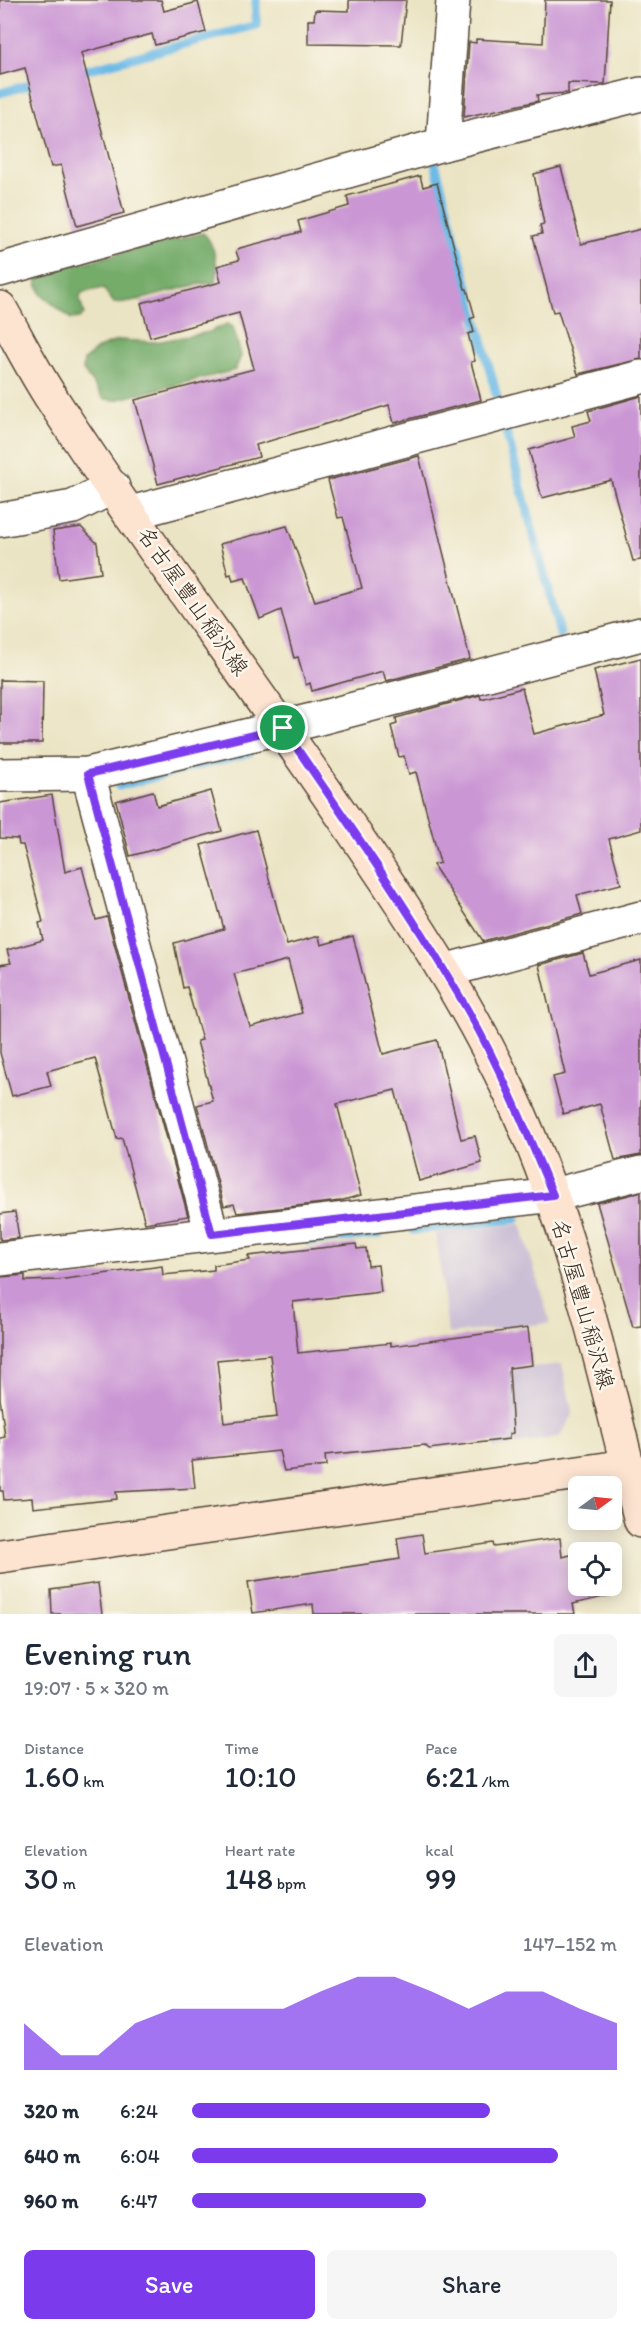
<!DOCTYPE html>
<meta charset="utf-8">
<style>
:root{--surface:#fff;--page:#f6f6f7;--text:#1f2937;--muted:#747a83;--accent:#7c3aed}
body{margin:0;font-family:Itim,"Klee One",sans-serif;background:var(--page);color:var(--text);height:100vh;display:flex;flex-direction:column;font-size:22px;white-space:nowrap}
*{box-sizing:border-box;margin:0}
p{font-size:20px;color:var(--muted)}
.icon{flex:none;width:33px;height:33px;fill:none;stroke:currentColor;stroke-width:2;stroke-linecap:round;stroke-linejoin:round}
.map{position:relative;height:1614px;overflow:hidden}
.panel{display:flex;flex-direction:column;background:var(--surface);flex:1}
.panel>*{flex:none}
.needle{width:39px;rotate:75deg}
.buttons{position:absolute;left:568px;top:1476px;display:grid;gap:12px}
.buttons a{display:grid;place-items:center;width:54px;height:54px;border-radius:9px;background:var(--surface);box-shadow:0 3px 15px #0003;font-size:30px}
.pin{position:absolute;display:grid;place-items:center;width:51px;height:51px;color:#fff;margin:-26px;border:3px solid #fff;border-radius:50%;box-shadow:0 2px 6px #0007}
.round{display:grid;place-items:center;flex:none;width:63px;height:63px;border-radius:9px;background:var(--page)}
.overview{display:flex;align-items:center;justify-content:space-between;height:102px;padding:0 24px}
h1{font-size:33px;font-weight:600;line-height:45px}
.stats{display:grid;grid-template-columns:repeat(3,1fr);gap:9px;height:102px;padding:6px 24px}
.stats div{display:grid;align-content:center}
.stats b{font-size:30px;font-weight:600}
.stats small{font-size:16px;font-weight:400}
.stats p{font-size:16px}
.chart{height:168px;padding:12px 24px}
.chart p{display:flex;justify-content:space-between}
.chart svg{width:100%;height:108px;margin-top:6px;fill:var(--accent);opacity:.7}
.cta{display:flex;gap:12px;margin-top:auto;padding:12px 24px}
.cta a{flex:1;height:69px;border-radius:9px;background:var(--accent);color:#fff;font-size:24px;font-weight:600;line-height:69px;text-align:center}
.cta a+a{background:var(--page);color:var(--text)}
ul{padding:0 24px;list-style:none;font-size:20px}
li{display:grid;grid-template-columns:96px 72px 1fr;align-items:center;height:45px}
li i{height:15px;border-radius:8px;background:var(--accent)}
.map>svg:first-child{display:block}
</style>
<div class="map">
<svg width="641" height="1614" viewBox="0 0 641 1614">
<rect width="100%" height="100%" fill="#fbf7ec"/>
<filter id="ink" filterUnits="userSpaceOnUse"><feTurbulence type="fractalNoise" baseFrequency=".0167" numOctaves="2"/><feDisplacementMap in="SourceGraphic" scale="12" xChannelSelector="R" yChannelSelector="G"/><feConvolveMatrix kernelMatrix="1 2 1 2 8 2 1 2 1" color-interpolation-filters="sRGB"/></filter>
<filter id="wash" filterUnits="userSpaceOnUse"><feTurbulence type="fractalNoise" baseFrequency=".008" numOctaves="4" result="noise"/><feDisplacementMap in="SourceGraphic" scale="24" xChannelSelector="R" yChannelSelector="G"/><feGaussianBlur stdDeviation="1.35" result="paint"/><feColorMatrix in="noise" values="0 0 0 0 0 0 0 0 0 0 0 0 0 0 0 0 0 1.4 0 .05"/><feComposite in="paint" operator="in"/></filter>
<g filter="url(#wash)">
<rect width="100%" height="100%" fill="#ebe4c4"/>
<!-- industrial -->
<g fill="#cbbfd5">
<path d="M521,1224l29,99 -102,11 -12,-101z"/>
<path d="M562,1364l11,51 -14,22 -65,11 -8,-76z"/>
</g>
<!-- forest -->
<g fill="#74ac6b" stroke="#586b44" stroke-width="1.5">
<path d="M203,233c11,8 17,38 12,50 -35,1 -66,19 -101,20l-11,-15 -22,5 -1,7 4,14 -4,4 -9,1 -30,-25 -6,-17 6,-4z"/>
<path d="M227,324l6,3 8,29 -6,14 -120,30 -11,-1 -21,-29 1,-10 15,-12 19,-8 38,2 54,-10z"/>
</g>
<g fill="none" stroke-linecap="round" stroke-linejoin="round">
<!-- stream -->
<g stroke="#6cbae6" stroke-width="9">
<path d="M74,73l182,-48v-25"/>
<path d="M0,93l40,-11"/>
<path d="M435,163l62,234"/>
<path d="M505,427l55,207"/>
<path d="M119,786l131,-34"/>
<path d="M413,1230l103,-11"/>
<path d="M309,1241l71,-7"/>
</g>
</g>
<g id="blocks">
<!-- building -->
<g fill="#ca96d4" fill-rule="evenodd">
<path d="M0,0h161l3,11 34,-9 8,30 -51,13 -3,-11 -71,19 43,160 -47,13 -16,-61 -10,2 -26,-99 -25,7z"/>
<path d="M349,0h57l-5,45 -93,-1v-24h6l1,-10 34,1z"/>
<path d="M545,0h65l-5,84 -37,-1v10l-31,2 1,6 -74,16 5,-75 7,1v-4l67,4z"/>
<path d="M561,167l20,77 60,-15v130l-63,15 -20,-63 -5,1 -20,-76 9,-2 -2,-9 4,-1 -10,-50z"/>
<path d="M420,176l3,11 14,-4 28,106h2l8,28 -5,2 4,13 -6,2 7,27 -4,1 10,38 -87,23 -5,-18 -133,40 3,12 -101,27 -23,-84 119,-31 -15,-56 -89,24 -9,-34 80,-21 -4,-16 22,-6 -3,-9 4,-3 61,-16 -3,-11 51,-15 -2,-10z"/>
<path d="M641,396v164l-8,1 -22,-81 -69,18 -13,-48 46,-13 -3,-11 19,-5 -3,-10z"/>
<path d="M419,456l51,203 -84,22 -3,-10 -71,20 -2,-8 -4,2 -8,-28 -4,1 -13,-48 -21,9 -15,-41 -12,3 -2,-7 -3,1 -8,-31 67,-18 28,75 47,-13 -19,-71 -5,1 -10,-38z"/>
<path d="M81,527l16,16 4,30 -42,6 -6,-48z"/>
<path d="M641,658v172l-32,9 12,45 -44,11 5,19 -99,27 -50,-76 7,-2 -24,-91 -7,2 -5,-18 -5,1 -8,-31 6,-2 -1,-6 84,-23 1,4 41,-11 12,46 70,-19 -10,-45z"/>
<path d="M0,680l43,1 -1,62h-42z"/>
<path d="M153,791l4,15 54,-15 11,40 -92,25 -14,-55z"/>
<path d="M52,795l13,77 17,-5 14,53 11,-3 81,299 -43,7 -23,-85 -5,1 -22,-81 -48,13 4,15 -39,10 -12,-43v-88l11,-2 -4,-13 36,-10 -4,-17 4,-1 -20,-77h-4l-1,-6 -18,-1v-35z"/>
<path d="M256,830l31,115 32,-9 2,9 32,-9 30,118 54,-14 24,99 14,-3 7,27 -63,18 -24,-91 -58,14 24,91 -21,6 -103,12 -3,-9 -10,2 -27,-101 16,-4 -16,-60 5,-1 -15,-53 -4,1 -9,-45 50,-14 -23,-84zM288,960l14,53 -52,14 -16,-53z"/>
<path d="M583,953l6,21 52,-14v195l-26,5 -15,-56 -37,10 -10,-37 12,-3 -26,-109z"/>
<path d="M641,1192v134l-8,1 -36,-124z"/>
<path d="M15,1212l4,26 -19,2v-26z"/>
<path d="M356,1244l1,5 9,-1 2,18 10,-1 3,27 -88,10 5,51 93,-10v3l137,-18 4,37 -23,3 4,65 -4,1v5l-80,10 -4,-4 -100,10 1,11 -42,5 -5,-20 -87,9 3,28 -79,4 1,7 -84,9 -1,-10 -28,2 -1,-9h-3v-53l5,-1 -5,-39v-121l25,-2v6l32,-1 105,-14 1,9 51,-5v-5l36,-5 -2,-4zM270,1355l7,62 -53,6 -7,-63z"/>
<path d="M422,1534l3,19 68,-10 1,4 66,-9 2,19 17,-4v33h31l2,9 -39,9 2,10h-261l-1,-10 -60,9 -5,-31 152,-23 -3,-21z"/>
<path d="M98,1583l4,31h-50l-1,-24z"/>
</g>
</g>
</g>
<g filter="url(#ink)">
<use href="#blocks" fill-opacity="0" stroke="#554637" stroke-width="1.5"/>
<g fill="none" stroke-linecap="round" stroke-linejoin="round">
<defs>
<g id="street">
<path d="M443,144l10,-144"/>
<path d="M0,270l443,-126 198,-50"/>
<path d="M131,513l510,-136"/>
<path d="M0,520l73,-13 40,-20"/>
<path d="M88,774l124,460"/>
<path d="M0,775l88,-1 224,-54 329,-86"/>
<path d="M444,971l197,-53"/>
<path d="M0,1259l553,-64 88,-22"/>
</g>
<g id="secondary">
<path d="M0,308c17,30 33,62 52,91 95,146 201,284 298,428 59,86 117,174 161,268 63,135 94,283 130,426"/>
<path d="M0,1556l627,-90"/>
</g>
</defs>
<!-- street casing -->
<use href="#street" stroke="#554637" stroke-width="36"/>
<!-- secondary casing -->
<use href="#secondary" stroke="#554637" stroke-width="36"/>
<!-- street -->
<use href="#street" stroke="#fff" stroke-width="33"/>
<!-- secondary -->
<use href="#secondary" stroke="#fde4d1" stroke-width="33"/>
</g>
</g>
<g fill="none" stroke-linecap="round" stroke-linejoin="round" filter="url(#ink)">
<defs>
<path id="route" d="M283,728c63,92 128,184 184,281 34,60 60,123 86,186l-341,39 -124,-460z"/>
</defs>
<!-- route casing -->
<use href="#route" stroke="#fff" stroke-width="12"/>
<!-- route -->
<use href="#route" stroke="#7c3aed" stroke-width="8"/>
</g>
<g text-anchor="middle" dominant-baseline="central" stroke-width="5" stroke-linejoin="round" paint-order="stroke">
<!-- street labels -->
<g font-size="22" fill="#3b2a1e" stroke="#fbf7ec">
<text transform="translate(193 601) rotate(55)">名古屋豊山稲沢線</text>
<text transform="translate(583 1304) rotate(74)">名古屋豊山稲沢線</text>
</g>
</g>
</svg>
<div class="buttons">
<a><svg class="needle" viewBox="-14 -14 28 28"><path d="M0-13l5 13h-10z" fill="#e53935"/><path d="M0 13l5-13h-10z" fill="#747a83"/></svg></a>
<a><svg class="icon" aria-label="locate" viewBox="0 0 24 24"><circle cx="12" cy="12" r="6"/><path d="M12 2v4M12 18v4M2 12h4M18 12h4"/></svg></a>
</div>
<div class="pin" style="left:283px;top:728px;background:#1e9e55"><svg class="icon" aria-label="arrive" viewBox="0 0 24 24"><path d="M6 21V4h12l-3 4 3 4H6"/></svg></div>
</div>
<section class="panel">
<div class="overview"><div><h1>Evening run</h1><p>19:07 · 5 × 320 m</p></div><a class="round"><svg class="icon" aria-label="share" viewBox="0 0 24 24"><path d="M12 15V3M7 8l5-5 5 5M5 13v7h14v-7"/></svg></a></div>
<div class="stats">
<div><p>Distance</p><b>1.60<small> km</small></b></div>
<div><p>Time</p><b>10:10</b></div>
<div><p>Pace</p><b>6:21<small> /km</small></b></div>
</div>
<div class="stats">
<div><p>Elevation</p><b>30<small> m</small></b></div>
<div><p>Heart rate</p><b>148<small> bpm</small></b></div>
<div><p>kcal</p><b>99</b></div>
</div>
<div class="chart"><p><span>Elevation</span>147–152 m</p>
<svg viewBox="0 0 160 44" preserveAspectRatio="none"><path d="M0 44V25L10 38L20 38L30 25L40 19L50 19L60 19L70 19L80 12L90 6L100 6L110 12L120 19L130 12L140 12L150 19L160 25V44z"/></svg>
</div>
<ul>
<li><b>320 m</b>6:24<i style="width:70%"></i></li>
<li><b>640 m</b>6:04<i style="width:86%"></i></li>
<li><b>960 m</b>6:47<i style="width:55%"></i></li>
</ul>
<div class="cta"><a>Save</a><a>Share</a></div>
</section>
